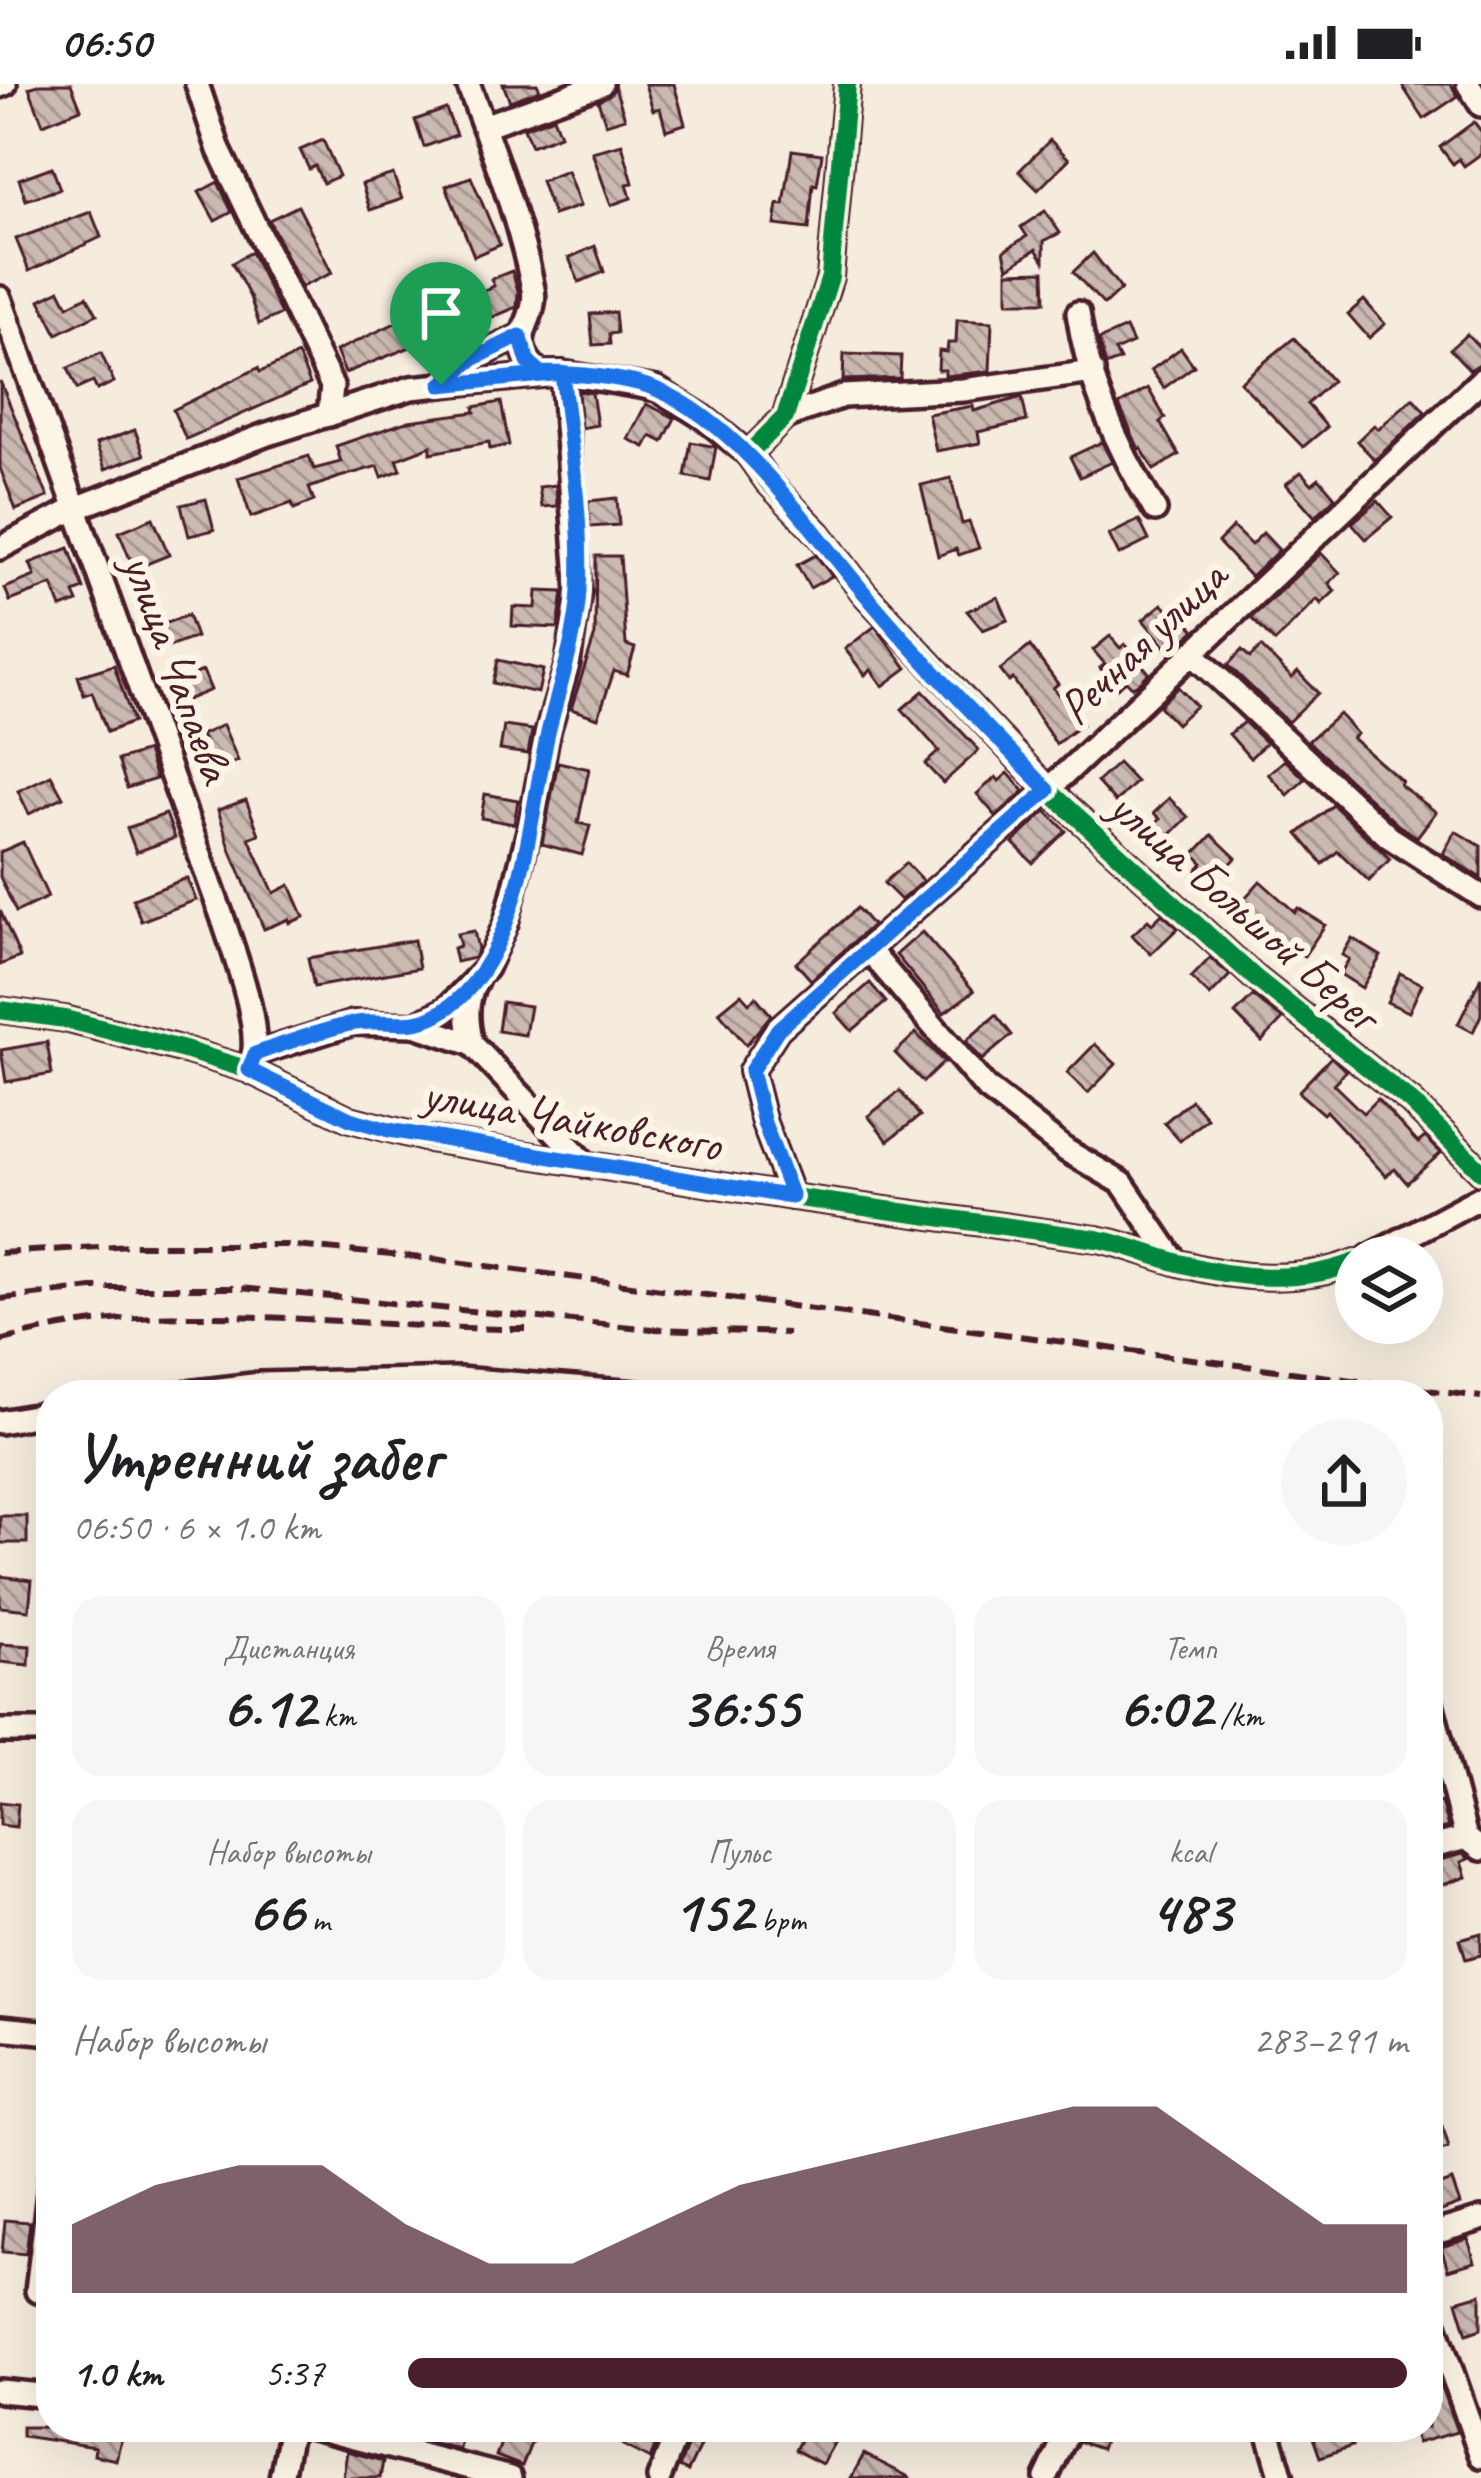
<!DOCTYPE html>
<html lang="ru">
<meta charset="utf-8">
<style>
:root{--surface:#fff;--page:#f6f6f6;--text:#202124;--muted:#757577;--accent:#4a1f2b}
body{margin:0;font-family:Caveat,sans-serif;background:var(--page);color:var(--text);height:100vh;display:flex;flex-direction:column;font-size:45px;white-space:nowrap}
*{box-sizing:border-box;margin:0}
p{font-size:39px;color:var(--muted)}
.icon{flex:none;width:66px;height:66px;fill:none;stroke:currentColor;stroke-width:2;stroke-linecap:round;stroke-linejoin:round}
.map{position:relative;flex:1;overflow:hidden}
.side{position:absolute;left:36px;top:1296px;width:1407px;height:1062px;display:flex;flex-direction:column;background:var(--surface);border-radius:48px;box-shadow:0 12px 48px #0002}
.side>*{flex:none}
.buttons{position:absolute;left:1335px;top:1152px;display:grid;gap:24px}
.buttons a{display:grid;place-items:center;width:108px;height:108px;border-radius:50%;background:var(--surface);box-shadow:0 12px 48px #0002;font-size:60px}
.pin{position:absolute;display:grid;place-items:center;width:102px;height:102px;color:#fff;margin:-123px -51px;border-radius:50% 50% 50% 0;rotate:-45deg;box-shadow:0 0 12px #0007}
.pin .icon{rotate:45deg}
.round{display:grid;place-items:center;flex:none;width:126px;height:126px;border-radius:63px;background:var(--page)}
.head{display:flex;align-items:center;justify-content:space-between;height:204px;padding:0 36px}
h1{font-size:66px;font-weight:700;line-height:90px}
.figures{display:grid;grid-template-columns:repeat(3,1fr);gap:18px;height:204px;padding:12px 36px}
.figures div{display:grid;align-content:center;border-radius:30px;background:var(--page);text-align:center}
.figures b{font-size:60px;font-weight:700}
.figures small{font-size:33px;font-weight:400}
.figures p{font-size:33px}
.chart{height:336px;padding:24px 36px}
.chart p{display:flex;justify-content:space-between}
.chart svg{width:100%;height:216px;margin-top:12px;fill:var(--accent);opacity:.7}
ul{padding:0 36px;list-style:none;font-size:39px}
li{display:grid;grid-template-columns:192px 144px 1fr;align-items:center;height:90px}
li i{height:30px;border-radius:15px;background:var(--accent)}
.status{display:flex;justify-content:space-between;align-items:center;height:84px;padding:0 60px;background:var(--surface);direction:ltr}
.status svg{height:33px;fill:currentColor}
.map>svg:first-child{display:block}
</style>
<div class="status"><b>06:50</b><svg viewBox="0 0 49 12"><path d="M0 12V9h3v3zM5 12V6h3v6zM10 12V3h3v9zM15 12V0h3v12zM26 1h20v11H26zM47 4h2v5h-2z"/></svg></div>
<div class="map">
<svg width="1481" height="2394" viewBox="0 0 1481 2394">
<defs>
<pattern id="building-back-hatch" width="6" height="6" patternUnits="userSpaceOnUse" patternTransform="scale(3)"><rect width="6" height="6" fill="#cab9b1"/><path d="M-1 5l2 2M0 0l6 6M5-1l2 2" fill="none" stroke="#a69690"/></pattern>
</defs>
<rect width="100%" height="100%" fill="#f5ecde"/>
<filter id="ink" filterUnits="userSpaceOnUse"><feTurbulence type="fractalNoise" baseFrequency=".00833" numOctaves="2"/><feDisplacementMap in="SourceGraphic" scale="24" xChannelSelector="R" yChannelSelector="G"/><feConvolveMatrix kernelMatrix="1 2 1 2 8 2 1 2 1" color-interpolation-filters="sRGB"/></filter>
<g filter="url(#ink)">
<!-- building -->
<g fill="url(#building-back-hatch)" stroke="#4a1f2b" stroke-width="3">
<path d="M40,0h31l10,25 -38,15 -14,-36z"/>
<path d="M503,0h34l3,6 -30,11z"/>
<path d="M645,0h29l11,40 -19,6 -6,-22 -7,2z"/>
<path d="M1401,0h49l8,12 -34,23z"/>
<path d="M615,4l10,30 -19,6 -8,-23z"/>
<path d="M446,25l10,26 -32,12 -9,-27z"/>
<path d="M553,33l7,18 -29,11 -7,-18z"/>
<path d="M1474,38l7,9v23l-17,12 -5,-7 -6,5 -13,-17z"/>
<path d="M323,56l16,36 -16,7 -8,-17 -6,3 -9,-19z"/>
<path d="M1050,56l19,19 -31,31 -19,-19z"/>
<path d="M622,60l11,39 -6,1 4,14 -20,7 -19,-53z"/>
<path d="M792,66l30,4 -5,31 -4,-1 -4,45 -34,-4 3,-21 6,1z"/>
<path d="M52,83l8,22 -34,11 -7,-21z"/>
<path d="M567,87l13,35 -27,9 -12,-34z"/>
<path d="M393,90l9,25 -32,11 -8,-26z"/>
<path d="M471,93l29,68 -26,11 -28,-70z"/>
<path d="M218,98l14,30 -17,9 -16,-29z"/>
<path d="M298,122l34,67 -31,14 -32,-67z"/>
<path d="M1045,127l15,22 -16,8v20l-8,-12 -28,19 -4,-17 23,-15 -6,-9z"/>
<path d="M91,128l10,25 -72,34 -13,-32z"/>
<path d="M595,162l9,26 -25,10 -10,-24z"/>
<path d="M251,168l30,62 -22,10 -9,-27 -18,-34z"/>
<path d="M1093,169l28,36 -17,16 -31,-33z"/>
<path d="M512,187l6,20 -1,16 -36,15 -11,-26 24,-10 -3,-7z"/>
<path d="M1044,187l1,31h-37v-30z"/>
<path d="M60,206l8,16 19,-10 10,18 -40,20 -17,-34z"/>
<path d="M1364,216l21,24 -16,14 -21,-24z"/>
<path d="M438,219l13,28 -106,42 -9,-22z"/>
<path d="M615,228l2,21 -8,1 1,10 -17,1 -3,-31z"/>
<path d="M957,236l35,2 -2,49 -45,5v-6h-7l1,-19 8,1 1,-9h8z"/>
<path d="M1126,244l7,15 -18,8 5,9 -14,6 -7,-26z"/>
<path d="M1467,250l14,15v14l-11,7 -20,-21z"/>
<path d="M1294,254l38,43 -25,23 20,23 -24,20 -63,-65z"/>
<path d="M1181,264l13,18 -30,22 -13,-18z"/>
<path d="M101,269l13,29 -17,8 -4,-8 -16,7 -9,-21z"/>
<path d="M844,270l57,2 -1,22 -57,2z"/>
<path d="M298,271l12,29 -124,55 -13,-29 85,-42 2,4z"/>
<path d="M0,297l48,116 -32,13 -16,-42z"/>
<path d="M1148,304l17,30 -5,4 19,33 -25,15 -13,-22 -2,1 -20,-44z"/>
<path d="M578,307l14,2 5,32 -16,3z"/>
<path d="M1022,313l5,24 -49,11 2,11 -44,8 -8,-37 45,-8 1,5z"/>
<path d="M1413,314l12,14 -50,48 -18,-19 17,-16 4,4z"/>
<path d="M501,318l8,43 -19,4 -1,-7 -58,11v-7l-34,13 4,11 -19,7 -4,-11 -38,11 -31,11 5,13 -20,8 -2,-6 -41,14 -13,-39 71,-22 5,13 27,-7 -5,-16 73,-25 66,-9 -1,-5z"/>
<path d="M646,320l29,14 -12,24 -12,-6 -6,11 -17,-8z"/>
<path d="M135,346l9,25 -39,14 -9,-25z"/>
<path d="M691,358l25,5 -6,34 -25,-5z"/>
<path d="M1102,358l10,20 -32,15 -10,-20z"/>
<path d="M1301,388l11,12 7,-6 16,19 -20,20 -29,-33z"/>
<path d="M951,394l11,46 7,-2 10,26 -20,7 -3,-6 -18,7 -17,-71z"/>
<path d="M556,401l1,21 -15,1 -3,-20z"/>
<path d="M617,414l2,27 -29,2 -2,-26z"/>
<path d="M206,415l8,31 -25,6 -8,-31z"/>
<path d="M1378,417l14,16 -26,22 -14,-16z"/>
<path d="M153,434l16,37 -35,14 -15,-37z"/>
<path d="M1139,436l10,20 -30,15 -10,-20z"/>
<path d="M1233,443l18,18 12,-12 16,17 -28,27 -33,-35z"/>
<path d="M69,464l15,41 -10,4 4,9 -17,6 -9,-23 -42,16 -5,-13 30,-12 -5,-13z"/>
<path d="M1321,469l19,20 -11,10 6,8 -14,13 -4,-5 -42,43 -24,-24z"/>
<path d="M816,471l16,21 -22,12 -13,-23z"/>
<path d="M596,472h24l6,89 9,3 -8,27 -13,-4 -16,47 -27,-9 24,-74z"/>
<path d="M537,507l26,1 -5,36 -46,-2 1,-19 23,1z"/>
<path d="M998,513l10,23 -25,10 -16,-19z"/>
<path d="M1162,520l6,6 5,-5 22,25 -24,23 -28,-33z"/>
<path d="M188,531l8,22 -33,12 -8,-22z"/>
<path d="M875,542l32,42 -24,18 -12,-16 -6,5 -20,-26z"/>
<path d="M1110,552l10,12 5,-4 24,29 -11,11 -6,3 -6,-6 -9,7 -17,-20 5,-4 -12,-14z"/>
<path d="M1030,562l28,38 -5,4 29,36 -26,20 -43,-65 -4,3 -9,-12z"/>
<path d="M1261,563l31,31 6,-6 20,21 -30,29 -60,-57 14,-15 8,8z"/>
<path d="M498,576l45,10 -5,23 -45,-10z"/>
<path d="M114,581l19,57 -26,10 -15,-40 -8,3 -6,-19z"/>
<path d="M203,587l8,19 -32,13 -8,-20z"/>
<path d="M1178,603l18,19 -20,18 -17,-18z"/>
<path d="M923,607l56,59 -36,33 -18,-19 14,-13 -37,-42z"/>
<path d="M1339,630l18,20 -5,4 50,43 -2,4 36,27 -19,25 -19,-12 -90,-84z"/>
<path d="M1244,638l22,21 -16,15 -21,-24z"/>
<path d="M223,641l15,36 -32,13 -11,-26 10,-4 -4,-9z"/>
<path d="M504,642l28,4 -4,24 -28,-4z"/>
<path d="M147,667l9,28 -29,9 -9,-28z"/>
<path d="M1285,676l20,19 -17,16 -20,-21z"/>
<path d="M558,678l31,7 -11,54 12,3 -8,29 -40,-11z"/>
<path d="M1118,679l18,19 -21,20 -18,-20z"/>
<path d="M1008,689l16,18 -28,25 -19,-22 19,-17 3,4z"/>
<path d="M51,691l12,22 -34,17 -11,-23z"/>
<path d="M485,710l33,6 -4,24 -33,-6z"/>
<path d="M1169,714l19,19 -25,25 -13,-14 10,-9 -6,-6z"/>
<path d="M246,716l13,34 -10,4 25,55 16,-8 14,32 -14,6 -1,-4 -25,10 -33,-78 -13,-41z"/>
<path d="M1333,721l57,54 -21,22 -31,-30 -15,13 -25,-30z"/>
<path d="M1046,727l20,20 -33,32 -20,-20z"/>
<path d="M166,730l9,24 -39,14 -9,-24z"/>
<path d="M1455,747l26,15v32l-38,-24z"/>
<path d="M1212,751l24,23 -25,26 -14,-14 6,-7 -9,-9z"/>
<path d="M23,758l25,55 -32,15 -16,-35v-25z"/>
<path d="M906,779l17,18 -22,19 -17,-17z"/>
<path d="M187,794l9,22 -55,21 -8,-22z"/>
<path d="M1260,797l35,31 3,-4 27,17 -21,31 -46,-29 -22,-19z"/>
<path d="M857,824l15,17 -61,55 -15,-17z"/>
<path d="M0,826l20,47 -20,8z"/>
<path d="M1162,830l16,14 -27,26 -19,-19 16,-15 4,4z"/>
<path d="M474,847l4,18 -4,9 -18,4 -3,-14 7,-2 -3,-12z"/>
<path d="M922,848l52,59 -30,22 -48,-58z"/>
<path d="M1352,854l29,18 -19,32 -22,-14 9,-15 -7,-4z"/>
<path d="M414,856l5,28 -105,19 -6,-29z"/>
<path d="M1210,874l20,17 -20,21 -19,-18z"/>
<path d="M1400,889l22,11 -13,28 -22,-10z"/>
<path d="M1481,893v38l-8,17 -15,-8z"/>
<path d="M870,899l16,19 -34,29 -16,-18z"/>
<path d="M741,910l8,9 7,-6 15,18 -25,30 -27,-33z"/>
<path d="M1253,912l30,23 -21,22 -27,-27z"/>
<path d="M502,918l28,4 -5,29 -27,-4z"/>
<path d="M996,931l16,20 -30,25 -16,-19z"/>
<path d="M916,949l28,29 -21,20 -28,-29z"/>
<path d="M47,958l5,32 -46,8 -5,-32z"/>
<path d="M1095,960l21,20 -28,29 -21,-20z"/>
<path d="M1331,973l15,14 -13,13 30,29 14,-14 41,44 7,-6 16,16 -34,30 -12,-14 -9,7 -60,-65 -3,3 -25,-22z"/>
<path d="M900,1007l20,25 -32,25 -20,-25z"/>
<path d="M1191,1016l16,18 -27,23 -16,-18z"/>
<rect x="0" y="1432" width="27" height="27"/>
<path d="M0,1492l32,4 -3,30 -29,-3z"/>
<path d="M0,1560l30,2 -1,19 -29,-3z"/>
<path d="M0,1718l18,2 -2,23 -16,-2z"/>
<path d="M1441,1718l7,25 -20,5v-26z"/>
<path d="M1463,1770l5,5 -7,3 5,15 -26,9 -8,-24z"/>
<path d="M1481,1849v22l-15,4 -6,-20z"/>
<path d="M1442,2042l6,22 -20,5v-23z"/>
<path d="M1452,2097l8,23 -32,12v-26z"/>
<path d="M5,2136l25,2 -4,32 -24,-2z"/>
<path d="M1468,2155l7,23 -27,8 -7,-23z"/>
<path d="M1481,2210v35l-14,5 -10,-33z"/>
<path d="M1428,2266l29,82 -40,11 -5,-16h16v-13l5,-1 -5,-15z"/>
<path d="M22,2343h102l-8,33 -22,-5 1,-8 -73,-11z"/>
<path d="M424,2343h40l-5,22 -38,-9z"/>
<path d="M507,2343l29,4 -14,35 -26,-10z"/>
<path d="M632,2343l30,3 -12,29 -27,-14z"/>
<path d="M1085,2343h24l-8,22 -21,-7z"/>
<path d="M1333,2343h12l7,19 -32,11 -8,-22z"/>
<path d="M806,2344l28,15 -12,21 -27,-14z"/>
<path d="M691,2354l10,6 -13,27 -9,-4z"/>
<path d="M347,2367l36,10 -3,17h-37z"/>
<path d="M864,2370l47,24h-60z"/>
</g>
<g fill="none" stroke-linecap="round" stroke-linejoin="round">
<defs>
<g id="street">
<path d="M197,0l22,66 113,236 -3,29"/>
<path d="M847,0l-17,193 -45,140 -37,37 20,28 51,52 45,59 184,197 206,187 157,125 70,69"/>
<path d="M1468,0l13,21"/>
<path d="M0,2l5,-2"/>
<path d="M484,42l117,-42"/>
<path d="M0,214l223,621c11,35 41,111 28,145"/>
<path d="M1078,229c10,69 41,138 77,197"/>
<path d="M441,301l32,-26 47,-23"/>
<path d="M785,333l58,-21 120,-6 130,-18"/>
<path d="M0,464l76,-40 189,-73 146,-47 151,-15 95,16 47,29 44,36"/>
<path d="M1192,569l197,184 92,59"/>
<path d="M868,865l117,138 82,64 55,32 53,78"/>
<path d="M476,898c-12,19 -9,42 -4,62l116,122"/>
<path d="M0,926l65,9 123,32 61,19 101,49 78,20 364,58 305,42c29,5 53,16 82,24 56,16 121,21 177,-1"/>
<path d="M415,941l57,19"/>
<path d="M255,970l98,-31 62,2 31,-16 40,-41 20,-45 25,-101 17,-91 20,-68 11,-71 -17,-219h-22c-39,-36 -1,-49 -7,-84 -13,-67 -41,-141 -65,-205"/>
<path d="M792,1113l-28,-74 -13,-52 27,-42 270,-239 433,-410"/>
<path d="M1369,1173l112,-60"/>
<path d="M171,1311l90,-11 197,-5 205,16"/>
<path d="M0,1338l51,-9"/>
<path d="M1428,1607l38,147 15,11"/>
<path d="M0,1647h51"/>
<path d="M1428,1764l38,-10"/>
<path d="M0,1944l51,5"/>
<path d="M1428,2151l53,-16"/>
<path d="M37,2207l14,-115"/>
<path d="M1428,2220l53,152"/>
<path d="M0,2307l51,5"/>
<path d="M312,2343l198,51"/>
<path d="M1267,2343l15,51"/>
<path d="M281,2394l10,-51"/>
<path d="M659,2394l20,-51"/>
<path d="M1046,2394l24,-51"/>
</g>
</defs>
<!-- street casing -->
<use href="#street" stroke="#4a1f2b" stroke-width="30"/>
<!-- street -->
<use href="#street" stroke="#fcf5e5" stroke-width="21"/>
<!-- rail -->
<g stroke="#4a1f2b" stroke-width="6" stroke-dasharray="18 9" stroke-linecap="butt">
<path d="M0,1169l131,-8h153l150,14 1047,138"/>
<path d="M0,1215l92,-11h148l412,41 136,4"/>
<path d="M0,1257c171,-49 352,-11 526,-12"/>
</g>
<defs>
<g id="cycleway">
<path d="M847,0l-17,193 -45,140 -37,37 20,28 51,52 45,59 184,197 206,187 157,125 70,69"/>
<path d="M0,926l65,9 123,32 61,19 101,49 78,20 364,58 305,42c29,5 53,16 82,24 56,16 121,21 177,-1"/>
</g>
</defs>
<!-- cycleway casing -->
<use href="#cycleway" stroke="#fcf5e5" stroke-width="26"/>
<!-- cycleway -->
<use href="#cycleway" stroke="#00873e" stroke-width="18"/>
</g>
</g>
<g fill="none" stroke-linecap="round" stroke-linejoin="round" filter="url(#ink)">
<defs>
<path id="route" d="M441,301l121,-12c8,71 21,146 17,218 -3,49 -20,95 -31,142 -19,84 -26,224 -102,276 -36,25 -57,7 -96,15 -32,7 -64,19 -95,30l-6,16 101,49 39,11 403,67 -28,-74 -13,-52 27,-42 270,-239c-62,-63 -125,-127 -182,-195 -56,-66 -126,-171 -208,-205 -29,-13 -86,-17 -118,-17l-12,-11 -8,-26 -47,23 -32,26"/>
</defs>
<!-- route casing -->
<use href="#route" stroke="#fff" stroke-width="24"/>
<!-- route -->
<use href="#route" stroke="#1a73e8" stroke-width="15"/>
</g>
<g text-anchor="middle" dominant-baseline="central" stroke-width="12" stroke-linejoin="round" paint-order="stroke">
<!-- street labels -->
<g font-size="48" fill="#4a1f2b" stroke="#fcf5e5">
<text transform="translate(1142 558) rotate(-44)">Речная улица</text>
<text transform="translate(178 584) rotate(70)">улица Чапаева</text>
<text transform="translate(1244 826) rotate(41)">улица Большой Берег</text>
<text transform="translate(572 1035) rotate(10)">улица Чайковского</text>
</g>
</g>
</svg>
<div class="buttons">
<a><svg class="icon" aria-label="layers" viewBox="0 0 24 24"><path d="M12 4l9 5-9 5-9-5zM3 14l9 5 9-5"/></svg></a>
</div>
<div class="pin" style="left:441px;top:301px;background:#1e9e55"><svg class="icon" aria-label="arrive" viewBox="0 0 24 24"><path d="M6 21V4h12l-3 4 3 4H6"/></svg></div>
<section class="side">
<div class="head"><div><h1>Утренний забег</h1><p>06:50 · 6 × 1.0 km</p></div><a class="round"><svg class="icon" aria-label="share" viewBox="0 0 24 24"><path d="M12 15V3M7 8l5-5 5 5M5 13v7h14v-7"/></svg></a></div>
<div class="figures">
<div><p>Дистанция</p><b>6.12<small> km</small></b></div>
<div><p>Время</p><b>36:55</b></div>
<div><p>Темп</p><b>6:02<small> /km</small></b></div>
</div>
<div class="figures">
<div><p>Набор высоты</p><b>66<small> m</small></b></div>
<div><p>Пульс</p><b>152<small> bpm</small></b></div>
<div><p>kcal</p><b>483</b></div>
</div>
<div class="chart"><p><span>Набор высоты</span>283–291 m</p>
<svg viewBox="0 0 160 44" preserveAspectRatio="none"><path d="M0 44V30L10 22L20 18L30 18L40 30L50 38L60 38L70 30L80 22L90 18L100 14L110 10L120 6L130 6L140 18L150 30L160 30V44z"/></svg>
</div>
<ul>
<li><b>1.0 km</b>5:37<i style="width:100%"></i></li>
</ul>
</section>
</div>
